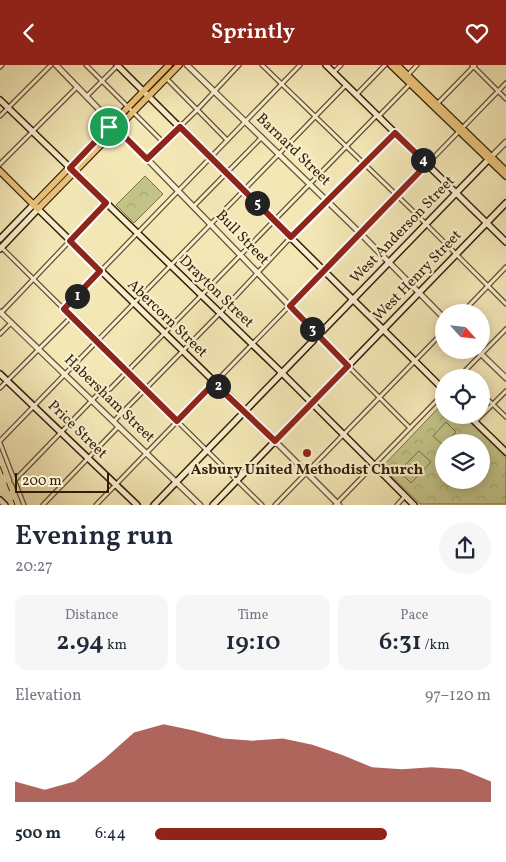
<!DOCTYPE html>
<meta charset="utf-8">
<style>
:root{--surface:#fff;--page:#f6f6f7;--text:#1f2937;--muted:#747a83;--accent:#8f2418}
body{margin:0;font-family:Vollkorn,serif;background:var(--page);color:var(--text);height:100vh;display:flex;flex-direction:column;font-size:19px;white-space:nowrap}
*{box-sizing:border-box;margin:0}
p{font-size:16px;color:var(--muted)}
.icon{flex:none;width:28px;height:28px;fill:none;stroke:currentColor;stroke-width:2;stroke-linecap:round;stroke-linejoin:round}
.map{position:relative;height:440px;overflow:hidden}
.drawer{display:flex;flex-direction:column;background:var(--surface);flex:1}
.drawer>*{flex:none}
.needle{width:32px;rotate:117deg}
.buttons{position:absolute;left:435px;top:239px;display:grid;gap:10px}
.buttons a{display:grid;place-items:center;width:55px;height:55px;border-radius:50%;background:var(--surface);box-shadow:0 2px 12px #0003;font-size:25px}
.scale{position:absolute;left:15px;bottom:12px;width:94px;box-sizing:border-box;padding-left:5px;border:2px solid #341f02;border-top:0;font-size:14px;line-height:18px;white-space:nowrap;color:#341f02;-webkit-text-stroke:4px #f8efd0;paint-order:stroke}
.pin{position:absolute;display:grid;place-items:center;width:42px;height:42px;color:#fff;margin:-21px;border:2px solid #fff;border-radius:50%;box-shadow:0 1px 5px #0007}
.km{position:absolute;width:25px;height:25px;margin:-12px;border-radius:50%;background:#222;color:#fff;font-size:14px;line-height:25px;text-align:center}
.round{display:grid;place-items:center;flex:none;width:52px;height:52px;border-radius:26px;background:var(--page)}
.overview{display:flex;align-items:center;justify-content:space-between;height:85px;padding:0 15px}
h1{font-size:28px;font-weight:600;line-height:38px}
.stats{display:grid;grid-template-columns:repeat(3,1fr);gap:8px;height:85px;padding:5px 15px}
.stats div{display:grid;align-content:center;border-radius:12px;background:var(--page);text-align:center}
.stats b{font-size:25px;font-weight:600}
.stats small{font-size:14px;font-weight:400}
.stats p{font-size:14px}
.chart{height:140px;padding:10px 15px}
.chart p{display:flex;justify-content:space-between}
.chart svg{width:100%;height:90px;margin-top:5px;fill:var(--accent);opacity:.7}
ul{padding:0 15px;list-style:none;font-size:16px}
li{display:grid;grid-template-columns:80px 60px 1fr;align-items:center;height:38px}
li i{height:12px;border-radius:6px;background:var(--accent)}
header{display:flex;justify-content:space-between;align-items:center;height:65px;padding:0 15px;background:var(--accent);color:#fff;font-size:22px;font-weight:600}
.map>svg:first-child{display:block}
</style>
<header><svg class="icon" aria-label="back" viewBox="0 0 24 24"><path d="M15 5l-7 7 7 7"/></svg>Sprintly<svg class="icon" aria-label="heart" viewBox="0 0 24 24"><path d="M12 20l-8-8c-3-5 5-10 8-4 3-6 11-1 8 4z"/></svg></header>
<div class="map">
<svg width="506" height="440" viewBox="0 0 506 440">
<defs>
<pattern id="park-crowns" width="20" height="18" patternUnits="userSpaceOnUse" patternTransform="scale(1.25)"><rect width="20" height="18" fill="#c3c388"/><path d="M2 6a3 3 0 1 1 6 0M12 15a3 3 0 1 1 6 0" fill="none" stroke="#a8a774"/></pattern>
</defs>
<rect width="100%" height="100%" fill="#f4e7b6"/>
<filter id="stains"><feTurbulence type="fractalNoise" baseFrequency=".004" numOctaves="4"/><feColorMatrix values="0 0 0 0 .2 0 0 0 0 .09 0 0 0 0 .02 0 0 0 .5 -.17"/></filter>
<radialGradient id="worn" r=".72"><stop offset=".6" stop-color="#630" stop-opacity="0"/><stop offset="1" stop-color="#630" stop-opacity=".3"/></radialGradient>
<!-- park -->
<g fill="url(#park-crowns)" stroke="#7c7145" fill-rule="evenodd">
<path d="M145,111l18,18 -29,29 -18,-18z"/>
<path d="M444,337v13h20l42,42v47h-86l-38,-37zM444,378h37v37h-37z"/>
</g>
<!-- pitch -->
<g fill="#c3c388" stroke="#7c7145">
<path d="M446,357l10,10 -13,13 -10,-9z"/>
<path d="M419,386l12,11 -20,21 -12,-12z"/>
</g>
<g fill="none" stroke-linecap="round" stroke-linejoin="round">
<defs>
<g id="minor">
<path d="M86,0l78,78"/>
<path d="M262,0l150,145 94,94"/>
<path d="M472,0l34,34"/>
<path d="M0,2l2,-2"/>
<path d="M334,7l7,-7"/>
<path d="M408,10l9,-10"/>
<path d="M166,13l61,62"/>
<path d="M357,29l28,-29"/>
<path d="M87,31l31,-31"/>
<path d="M437,39l38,-39"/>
<path d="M0,51l51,-51"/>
<path d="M379,51l31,-32"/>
<path d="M147,94l50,-49 42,-45"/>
<path d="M0,99l77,-77"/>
<path d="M194,141l68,-69"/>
<path d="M1,182l261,258"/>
<path d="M64,244l236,-244"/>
<path d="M1,248l105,-110"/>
<path d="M462,248l44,-46"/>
<path d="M0,269l11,-11"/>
<path d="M348,301l62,62"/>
<path d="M459,312l47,-48"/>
<path d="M0,323l72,-72"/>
<path d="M481,328l25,24"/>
<path d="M114,356l106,-108 71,-76 103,-104"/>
<path d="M475,357l31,-31"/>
<path d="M0,376l346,-356"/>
<path d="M0,378l24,62"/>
<path d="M14,416l85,-88 11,-4 267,-274"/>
<path d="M43,440l76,-79"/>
<path d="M96,440l410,-422"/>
<path d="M275,440l169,-174"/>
<path d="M335,440l109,-112"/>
<path d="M397,440l8,-9"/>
</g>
<g id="tertiary">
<path d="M56,0l292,301"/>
<path d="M187,0l173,168 84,85"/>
<path d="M490,93l16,-16"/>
<path d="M0,247l200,193"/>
<path d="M477,285l29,28"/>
<path d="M275,376l64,64"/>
</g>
<g id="secondary">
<path d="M117,0l327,325"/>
<path d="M326,0l180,177"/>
<path d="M0,35l282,273 132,132"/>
<path d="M0,174l33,-34"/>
<path d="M0,184l38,-40 237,232"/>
<path d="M0,309l137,131"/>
<path d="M468,350l38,37"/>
<path d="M0,435l5,5"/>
<path d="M154,440l335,-346"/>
<path d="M213,440l293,-302"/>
</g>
<g id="primary">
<path d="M391,0l115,111"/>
<path d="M397,0l109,106"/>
<path d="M0,106l38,38 141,-144"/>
<path d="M33,140l136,-140"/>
</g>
</defs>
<!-- minor casing -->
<use href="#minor" stroke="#64512f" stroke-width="5.5"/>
<!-- tertiary casing -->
<use href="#tertiary" stroke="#64512f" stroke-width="7"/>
<!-- secondary casing -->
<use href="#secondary" stroke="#341f02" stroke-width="8"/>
<!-- primary casing -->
<use href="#primary" stroke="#341f02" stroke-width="8"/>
<!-- minor -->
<use href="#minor" stroke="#f8efd0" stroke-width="3"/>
<!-- tertiary -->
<use href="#tertiary" stroke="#f8efd0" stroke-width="4.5"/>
<!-- secondary -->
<use href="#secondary" stroke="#f8efd0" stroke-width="5"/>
<!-- primary -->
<use href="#primary" stroke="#eac47b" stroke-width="5.5"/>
<!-- rail -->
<path stroke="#341f02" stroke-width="1" stroke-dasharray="9 9" stroke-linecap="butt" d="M0,401l15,39"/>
</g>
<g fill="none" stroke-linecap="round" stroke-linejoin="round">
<defs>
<path id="route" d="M112,59l35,35 33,-32 111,110 104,-104 32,31 -137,142 58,60 -73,75 -61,-58 -37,38 -113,-112 36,-38 -30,-30 36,-38 -36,-35z"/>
</defs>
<!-- route casing -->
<use href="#route" stroke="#fff" stroke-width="10"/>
<!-- route -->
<use href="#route" stroke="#8f2418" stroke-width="6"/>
</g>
<!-- markers -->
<circle fill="#8f2418" stroke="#f8efd0" stroke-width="2" cx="307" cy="388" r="5"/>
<g text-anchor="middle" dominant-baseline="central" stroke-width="4.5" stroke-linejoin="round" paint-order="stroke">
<!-- street labels -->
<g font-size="15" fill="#341f02" stroke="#f8efd0">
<text transform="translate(293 85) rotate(44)">Barnard Street</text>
<text transform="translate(403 165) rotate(-46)">West Anderson Street</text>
<text transform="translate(242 173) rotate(46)">Bull Street</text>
<text transform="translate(418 211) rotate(-46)">West Henry Street</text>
<text transform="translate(216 227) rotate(44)">Drayton Street</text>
<text transform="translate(167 254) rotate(44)">Abercorn Street</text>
<text transform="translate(109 334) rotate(44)">Habersham Street</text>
<text transform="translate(77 365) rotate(44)">Price Street</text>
</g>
<!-- poi labels -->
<g font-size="15" font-weight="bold" fill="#341f02" stroke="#f8efd0">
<text x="307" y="405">Asbury United Methodist Church</text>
</g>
</g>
<rect width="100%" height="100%" filter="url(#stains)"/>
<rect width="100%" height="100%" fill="url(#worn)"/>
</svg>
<div class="buttons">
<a><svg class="needle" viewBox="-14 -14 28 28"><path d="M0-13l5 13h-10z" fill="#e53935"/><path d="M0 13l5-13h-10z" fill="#747a83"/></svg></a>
<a><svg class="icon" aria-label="locate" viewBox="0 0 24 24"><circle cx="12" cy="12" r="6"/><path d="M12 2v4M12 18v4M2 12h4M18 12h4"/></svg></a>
<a><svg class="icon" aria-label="layers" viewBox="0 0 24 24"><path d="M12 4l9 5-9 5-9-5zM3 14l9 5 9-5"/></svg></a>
</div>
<div class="scale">200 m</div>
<div class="pin" style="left:109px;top:62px;background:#1e9e55"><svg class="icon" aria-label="arrive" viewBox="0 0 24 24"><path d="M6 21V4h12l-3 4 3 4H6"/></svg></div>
<b class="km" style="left:77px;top:231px">1</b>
<b class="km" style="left:218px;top:321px">2</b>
<b class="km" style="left:312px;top:264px">3</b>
<b class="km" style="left:423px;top:95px">4</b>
<b class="km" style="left:257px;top:138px">5</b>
</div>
<section class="drawer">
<div class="overview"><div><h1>Evening run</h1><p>20:27</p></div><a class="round"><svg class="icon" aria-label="share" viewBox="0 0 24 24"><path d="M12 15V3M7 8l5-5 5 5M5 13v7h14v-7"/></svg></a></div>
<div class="stats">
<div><p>Distance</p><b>2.94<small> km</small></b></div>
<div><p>Time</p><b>19:10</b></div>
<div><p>Pace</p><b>6:31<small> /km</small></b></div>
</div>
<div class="chart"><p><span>Elevation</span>97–120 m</p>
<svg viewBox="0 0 160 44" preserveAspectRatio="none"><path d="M0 44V34L10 38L20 34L30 23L40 10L50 6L60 9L70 13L80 14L90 13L100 16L110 21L120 27L130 28L140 27L150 28L160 34V44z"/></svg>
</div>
<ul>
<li><b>500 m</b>6:44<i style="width:69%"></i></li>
</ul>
</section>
